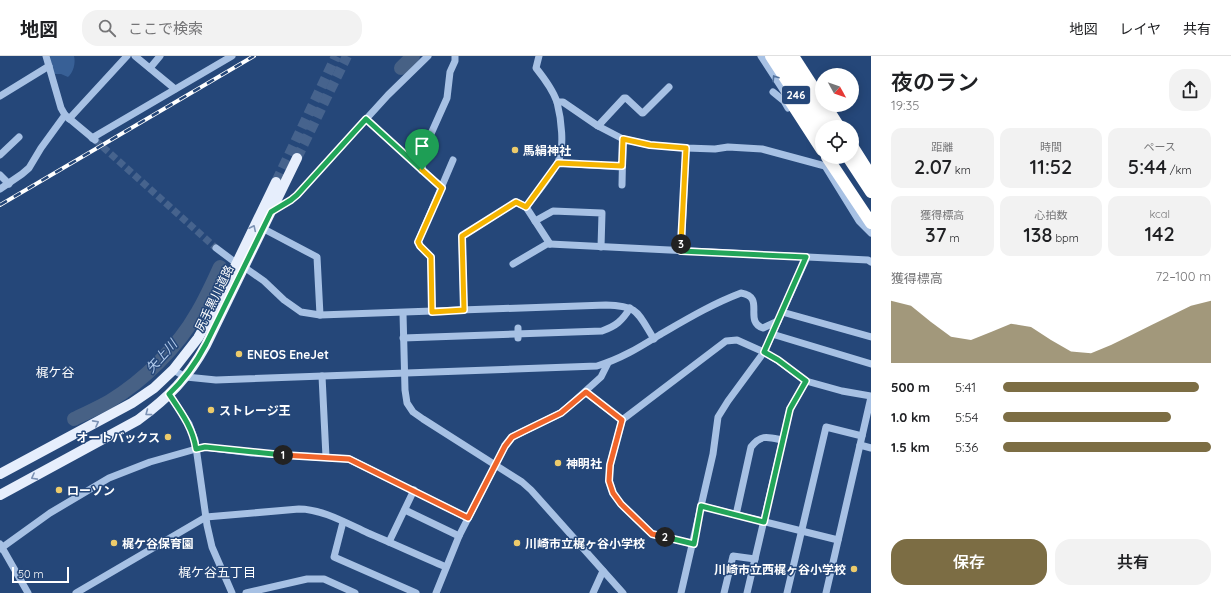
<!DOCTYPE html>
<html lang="ja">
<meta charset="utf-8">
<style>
:root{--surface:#fff;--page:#f2f2f2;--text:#202124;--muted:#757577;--line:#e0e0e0;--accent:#7c6d44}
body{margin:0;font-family:Quicksand,"Noto Sans JP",sans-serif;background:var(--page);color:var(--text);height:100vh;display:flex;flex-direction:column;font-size:15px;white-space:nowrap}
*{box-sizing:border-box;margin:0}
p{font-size:13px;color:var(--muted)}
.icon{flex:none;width:22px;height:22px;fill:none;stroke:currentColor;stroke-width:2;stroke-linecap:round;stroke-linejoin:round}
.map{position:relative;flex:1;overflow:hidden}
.sheet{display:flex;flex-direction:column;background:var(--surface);width:360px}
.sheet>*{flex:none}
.needle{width:26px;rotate:130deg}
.buttons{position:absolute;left:815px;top:12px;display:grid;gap:8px}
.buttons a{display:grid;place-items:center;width:44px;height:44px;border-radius:50%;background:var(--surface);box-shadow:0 2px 10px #0003;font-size:20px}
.scale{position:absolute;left:12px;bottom:10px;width:57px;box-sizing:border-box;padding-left:4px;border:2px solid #fff;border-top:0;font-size:11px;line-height:14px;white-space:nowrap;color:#fff;-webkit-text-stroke:3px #254779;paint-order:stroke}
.pin{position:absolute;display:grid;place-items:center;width:34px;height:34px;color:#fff;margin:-41px -17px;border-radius:50% 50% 50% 0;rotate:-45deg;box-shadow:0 0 4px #0007}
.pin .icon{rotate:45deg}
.km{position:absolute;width:20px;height:20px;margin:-10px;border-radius:50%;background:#222;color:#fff;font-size:11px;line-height:20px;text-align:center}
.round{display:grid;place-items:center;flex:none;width:42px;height:42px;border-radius:16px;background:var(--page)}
.summary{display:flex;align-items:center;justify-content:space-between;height:68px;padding:0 20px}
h1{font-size:22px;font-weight:600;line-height:30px}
.stats{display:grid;grid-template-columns:repeat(3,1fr);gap:6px;height:68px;padding:4px 20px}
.stats div{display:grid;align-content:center;border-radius:10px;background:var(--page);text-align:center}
.stats b{font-size:20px;font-weight:600}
.stats small{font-size:11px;font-weight:400}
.stats p{font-size:11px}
.chart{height:112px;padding:8px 20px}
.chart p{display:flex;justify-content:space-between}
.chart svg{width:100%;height:72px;margin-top:4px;fill:var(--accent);opacity:.7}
.button{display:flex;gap:8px;margin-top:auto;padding:8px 20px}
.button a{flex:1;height:46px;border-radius:16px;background:var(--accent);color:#fff;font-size:16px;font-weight:600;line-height:46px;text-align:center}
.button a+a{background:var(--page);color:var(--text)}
ul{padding:0 20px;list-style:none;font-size:13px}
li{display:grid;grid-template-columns:64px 48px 1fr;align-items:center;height:30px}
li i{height:10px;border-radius:5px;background:var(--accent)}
header{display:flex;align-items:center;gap:24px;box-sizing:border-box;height:56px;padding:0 20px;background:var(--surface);border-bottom:1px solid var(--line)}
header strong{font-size:19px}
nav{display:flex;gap:22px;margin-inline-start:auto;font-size:14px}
.search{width:280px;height:36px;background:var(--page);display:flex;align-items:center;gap:10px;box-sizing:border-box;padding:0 14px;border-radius:16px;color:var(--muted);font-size:15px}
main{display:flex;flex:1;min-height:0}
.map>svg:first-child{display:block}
</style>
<header>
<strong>地図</strong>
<div class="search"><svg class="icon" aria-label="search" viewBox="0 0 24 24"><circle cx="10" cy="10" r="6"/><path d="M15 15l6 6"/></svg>ここで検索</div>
<nav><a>地図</a><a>レイヤ</a><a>共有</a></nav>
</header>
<main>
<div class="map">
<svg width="871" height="537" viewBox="0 0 871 537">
<rect width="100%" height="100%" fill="#254779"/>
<!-- green -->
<path fill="#386096" d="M50,0h24c2,7 -1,17 -6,21l-7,-3h-6l-3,-4z"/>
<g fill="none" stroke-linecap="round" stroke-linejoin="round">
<!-- river -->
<g stroke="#476185" stroke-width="14">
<path d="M401,12l12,-12"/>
<path d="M74,363c12,-6 24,-11 36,-18 33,-20 68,-54 87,-88 9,-15 16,-31 23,-46"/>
</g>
<!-- minor-tunnel -->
<path stroke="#46638d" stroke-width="7" stroke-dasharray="7 3.5" stroke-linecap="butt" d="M95,84l121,108"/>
<!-- major-tunnel -->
<g stroke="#46638d" stroke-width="10" stroke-dasharray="10 5" stroke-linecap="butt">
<path d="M297,102l50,-102"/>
<path d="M276,126l60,-126"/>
</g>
<!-- minor -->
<g stroke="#a7c1e4" stroke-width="7">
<path d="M46,0l15,52 4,7"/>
<path d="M135,0l40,33"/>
<path d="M761,0l28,43"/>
<path d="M150,12l10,-12"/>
<path d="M773,36l11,9 4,7"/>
<path d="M0,40l49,-30"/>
<path d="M557,46h6l35,24 25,13 27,6 36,3 29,1 13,-2 34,2 63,17 34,55 12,12"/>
<path d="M69,63l58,-63"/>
<path d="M366,63l76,69"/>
<path d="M598,70l26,-28h2l16,15h1l26,-26"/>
<path d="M92,82l140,-82"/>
<path d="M0,99l19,-18"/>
<path d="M558,107l64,4"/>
<path d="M422,114l1,-11 7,-23 17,-38 3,-26 5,-11v-5"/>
<path d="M0,119l9,9"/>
<path d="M622,129l1,-46"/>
<path d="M0,133l22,-15 7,-6 12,-20 24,-33 30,25"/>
<path d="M526,151c11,-14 24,-29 32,-45 7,-15 3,-44 -1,-60 -4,-12 -13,-24 -21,-34l3,-12"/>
<path d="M271,155l20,-11 6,-5 91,-100 40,-39"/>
<path d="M535,165l18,-10 49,2 -1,34"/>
<path d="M262,172l55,29 3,58"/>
<path d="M216,192l20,15 8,4 20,14 20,19 17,12 19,3 286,-10c33,1 31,7 48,34"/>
<path d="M681,195l5,-103"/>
<path d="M513,208l34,-20h3l318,16 3,2"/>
<path d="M464,254l-2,-74 54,-34 10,5 24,37"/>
<path d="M432,256l-1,-55 -11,-11 -2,-4 35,-82"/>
<path d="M782,256l89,25"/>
<path d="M403,257l2,77 2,13 6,9 10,7 99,63 9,8 92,103"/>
<path d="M518,272v10"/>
<path d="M772,278l99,30"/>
<path d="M403,282l199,-7c14,-5 20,-10 28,-23"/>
<path d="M173,314l13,7 30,3 381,-14c24,-7 43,-19 64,-32 26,-15 51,-30 80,-41 25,4 2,28 22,35l15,-7"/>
<path d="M322,320l4,81"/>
<path d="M585,336l37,28"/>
<path d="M169,338l20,30 6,16 12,85 5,22 20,46"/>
<path d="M860,389l11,3"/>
<path d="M701,450l137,34"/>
<path d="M405,454l54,26"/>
<path d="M736,459l15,-68c10,-13 17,-10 31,-7"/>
<path d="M343,466l-9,35 82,36"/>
<path d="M389,486l25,-52"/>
<path d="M0,488l28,49"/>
<path d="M694,488l-42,-10 -31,-30 -8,-11 -4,-12 1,-16 12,-45 104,-79 11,-1 27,12 13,8 29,21 36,10 29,5"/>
<path d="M0,493l50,-36 59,-35 41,-16 46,-13 9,-2 47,6 97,6 119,59"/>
<path d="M76,537l130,-76 93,-8c23,0 47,14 69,24 26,11 52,23 78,34"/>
<path d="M246,537l61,-14h17l31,14"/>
<path d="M436,537l23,-57 46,-90 7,-9 49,-24 40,-36 7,-14"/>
<path d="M593,537l10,-22"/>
<path d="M681,537l32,-139 5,-37 10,-16 36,-49 43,-95"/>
<path d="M724,537l9,-37 22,3"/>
<path d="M747,537l43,-184 16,-28"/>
<path d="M787,537l39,-166 36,9"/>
<path d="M826,537l45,-196"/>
</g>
<!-- major -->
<g stroke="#e6eefc" stroke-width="10">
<path d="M0,418l132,-71 22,-15 19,-18 25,-32 17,-30 61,-126"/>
<path d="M0,439l138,-75c31,-23 50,-42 68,-75l91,-187"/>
</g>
<!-- highway -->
<g stroke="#fff" stroke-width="12">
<path d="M793,0l29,45"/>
<path d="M789,43l33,51"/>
<path d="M825,49l14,22"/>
<path d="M852,90l19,30"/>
<path d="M827,101l44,66"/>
<path d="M848,101l23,35"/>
</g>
<defs>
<path id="rail" d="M0,149l254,-149"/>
</defs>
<!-- rail casing -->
<use href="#rail" stroke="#fff" stroke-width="4"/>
<!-- rail -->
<use href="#rail" stroke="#254779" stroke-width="2.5" stroke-dasharray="8" stroke-linecap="butt"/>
<!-- highway-bridge -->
<g stroke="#fff" stroke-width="12">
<path d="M771,0l51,79"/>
<path d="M782,0l47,71"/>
</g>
</g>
<!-- one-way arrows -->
<defs><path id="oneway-chevron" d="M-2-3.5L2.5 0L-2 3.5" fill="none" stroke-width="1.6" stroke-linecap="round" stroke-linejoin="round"/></defs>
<use stroke="#52729e" href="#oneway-chevron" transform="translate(775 22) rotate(-123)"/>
<g stroke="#7c92b4">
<use href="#oneway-chevron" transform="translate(253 172) rotate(-64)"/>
<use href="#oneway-chevron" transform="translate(148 357) rotate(143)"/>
<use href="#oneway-chevron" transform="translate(96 367) rotate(-28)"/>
<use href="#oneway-chevron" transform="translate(34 421) rotate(152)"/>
</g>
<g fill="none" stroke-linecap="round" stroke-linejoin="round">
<defs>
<path id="split-1" d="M283,399l-78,-8 -9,2c-3,-21 -15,-37 -27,-55 16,-15 27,-31 37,-50l65,-132 20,-12 6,-5 69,-76 56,51"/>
<path id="split-2" d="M283,399l66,4 119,59 37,-72 7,-9 10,-5 39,-19 25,-21 36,28 -12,45 -1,16 4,12 8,11 31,30 13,3"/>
<path id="split-3" d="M665,481l29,7 7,-38 63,16 26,-113 16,-28 -28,-21 -14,-8 42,-95 -125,-6v-7"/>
<path id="split-4" d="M422,114l20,18 -24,54 2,4 11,11 1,55 32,-2 -2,-74 54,-34 10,5 32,-44 64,3 1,-27 27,6 36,3 -5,96"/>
</defs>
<!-- split-1 casing -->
<use href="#split-1" stroke="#fff" stroke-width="8"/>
<!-- split-2 casing -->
<use href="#split-2" stroke="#fff" stroke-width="8"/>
<!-- split-3 casing -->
<use href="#split-3" stroke="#fff" stroke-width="8"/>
<!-- split-4 casing -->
<use href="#split-4" stroke="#fff" stroke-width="8"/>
<!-- split-1 -->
<use href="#split-1" stroke="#22a559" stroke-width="5"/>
<!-- split-2 -->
<use href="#split-2" stroke="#f0652b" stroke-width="5"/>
<!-- split-3 -->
<use href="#split-3" stroke="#22a559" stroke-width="5"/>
<!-- split-4 -->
<use href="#split-4" stroke="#f5b400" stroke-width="5"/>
</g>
<!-- markers -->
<g fill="#edcb6b" stroke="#254779" stroke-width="1.5">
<circle cx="515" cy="94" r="4"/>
<circle cx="239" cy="298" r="4"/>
<circle cx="211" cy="354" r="4"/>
<circle cx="168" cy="381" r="4"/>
<circle cx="558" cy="407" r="4"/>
<circle cx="59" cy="434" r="4"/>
<circle cx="114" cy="487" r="4"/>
<circle cx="517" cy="487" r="4"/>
<circle cx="854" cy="513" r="4"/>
</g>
<g text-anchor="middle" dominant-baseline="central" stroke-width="3" stroke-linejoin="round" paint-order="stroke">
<!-- shield labels -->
<rect fill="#254779" stroke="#bec8d7" stroke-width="1" x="782" y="30" width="28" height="18" rx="3"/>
<g font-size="11" font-weight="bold" fill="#fff">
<text x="796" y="39">246</text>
</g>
<!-- poi labels -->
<g font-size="12" font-weight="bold" fill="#fff" stroke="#254779" text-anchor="start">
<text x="523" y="94">馬絹神社</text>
<text x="247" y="298">ENEOS EneJet</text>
<text x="219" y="354">ストレージ王</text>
<text x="160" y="381" text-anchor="end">オートバックス</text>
<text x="566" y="407">神明社</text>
<text x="67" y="434">ローソン</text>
<text x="122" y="487">梶ケ谷保育園</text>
<text x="525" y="487">川崎市立梶ヶ谷小学校</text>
<text x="846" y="513" text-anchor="end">川崎市立西梶ヶ谷小学校</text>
</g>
<!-- street labels -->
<g font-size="12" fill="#fff" stroke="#254779">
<text transform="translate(214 242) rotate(-64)">尻手黒川道路</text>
</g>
<!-- water labels -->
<g font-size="13" font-style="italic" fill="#b2cbec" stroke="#254779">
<text transform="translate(161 300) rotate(-48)">矢上川</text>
</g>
<!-- neighbourhood labels -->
<g font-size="13" fill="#fff" stroke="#254779">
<text x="55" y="316">梶ケ谷</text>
<text x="217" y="516">梶ケ谷五丁目</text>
</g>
</g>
</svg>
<div class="buttons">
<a><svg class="needle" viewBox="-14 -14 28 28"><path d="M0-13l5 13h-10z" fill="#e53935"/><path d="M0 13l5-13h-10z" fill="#757577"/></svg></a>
<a><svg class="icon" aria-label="locate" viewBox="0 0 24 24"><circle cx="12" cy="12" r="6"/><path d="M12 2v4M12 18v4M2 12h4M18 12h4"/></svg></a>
</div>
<div class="scale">50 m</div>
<div class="pin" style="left:422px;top:114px;background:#1e9e55"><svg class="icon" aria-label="arrive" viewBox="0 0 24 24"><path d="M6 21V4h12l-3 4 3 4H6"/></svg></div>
<b class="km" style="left:283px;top:399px">1</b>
<b class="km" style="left:665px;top:481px">2</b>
<b class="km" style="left:681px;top:188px">3</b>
</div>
<section class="sheet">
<div class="summary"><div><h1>夜のラン</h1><p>19:35</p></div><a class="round"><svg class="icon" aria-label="share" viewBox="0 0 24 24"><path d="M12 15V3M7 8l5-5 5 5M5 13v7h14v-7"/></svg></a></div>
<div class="stats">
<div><p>距離</p><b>2.07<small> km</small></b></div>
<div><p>時間</p><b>11:52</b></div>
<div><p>ペース</p><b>5:44<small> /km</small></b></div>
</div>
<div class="stats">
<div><p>獲得標高</p><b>37<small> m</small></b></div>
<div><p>心拍数</p><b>138<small> bpm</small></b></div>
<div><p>kcal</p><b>142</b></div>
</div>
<div class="chart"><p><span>獲得標高</span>72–100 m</p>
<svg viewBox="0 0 160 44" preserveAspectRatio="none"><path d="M0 44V6L10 9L20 19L30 28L40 30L50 25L60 20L70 22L80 30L90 37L100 38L110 33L120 27L130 21L140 15L150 9L160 6V44z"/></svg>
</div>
<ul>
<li><b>500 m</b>5:41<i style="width:94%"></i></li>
<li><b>1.0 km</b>5:54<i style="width:81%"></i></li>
<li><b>1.5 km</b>5:36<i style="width:100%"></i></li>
</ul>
<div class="button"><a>保存</a><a>共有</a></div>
</section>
</main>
